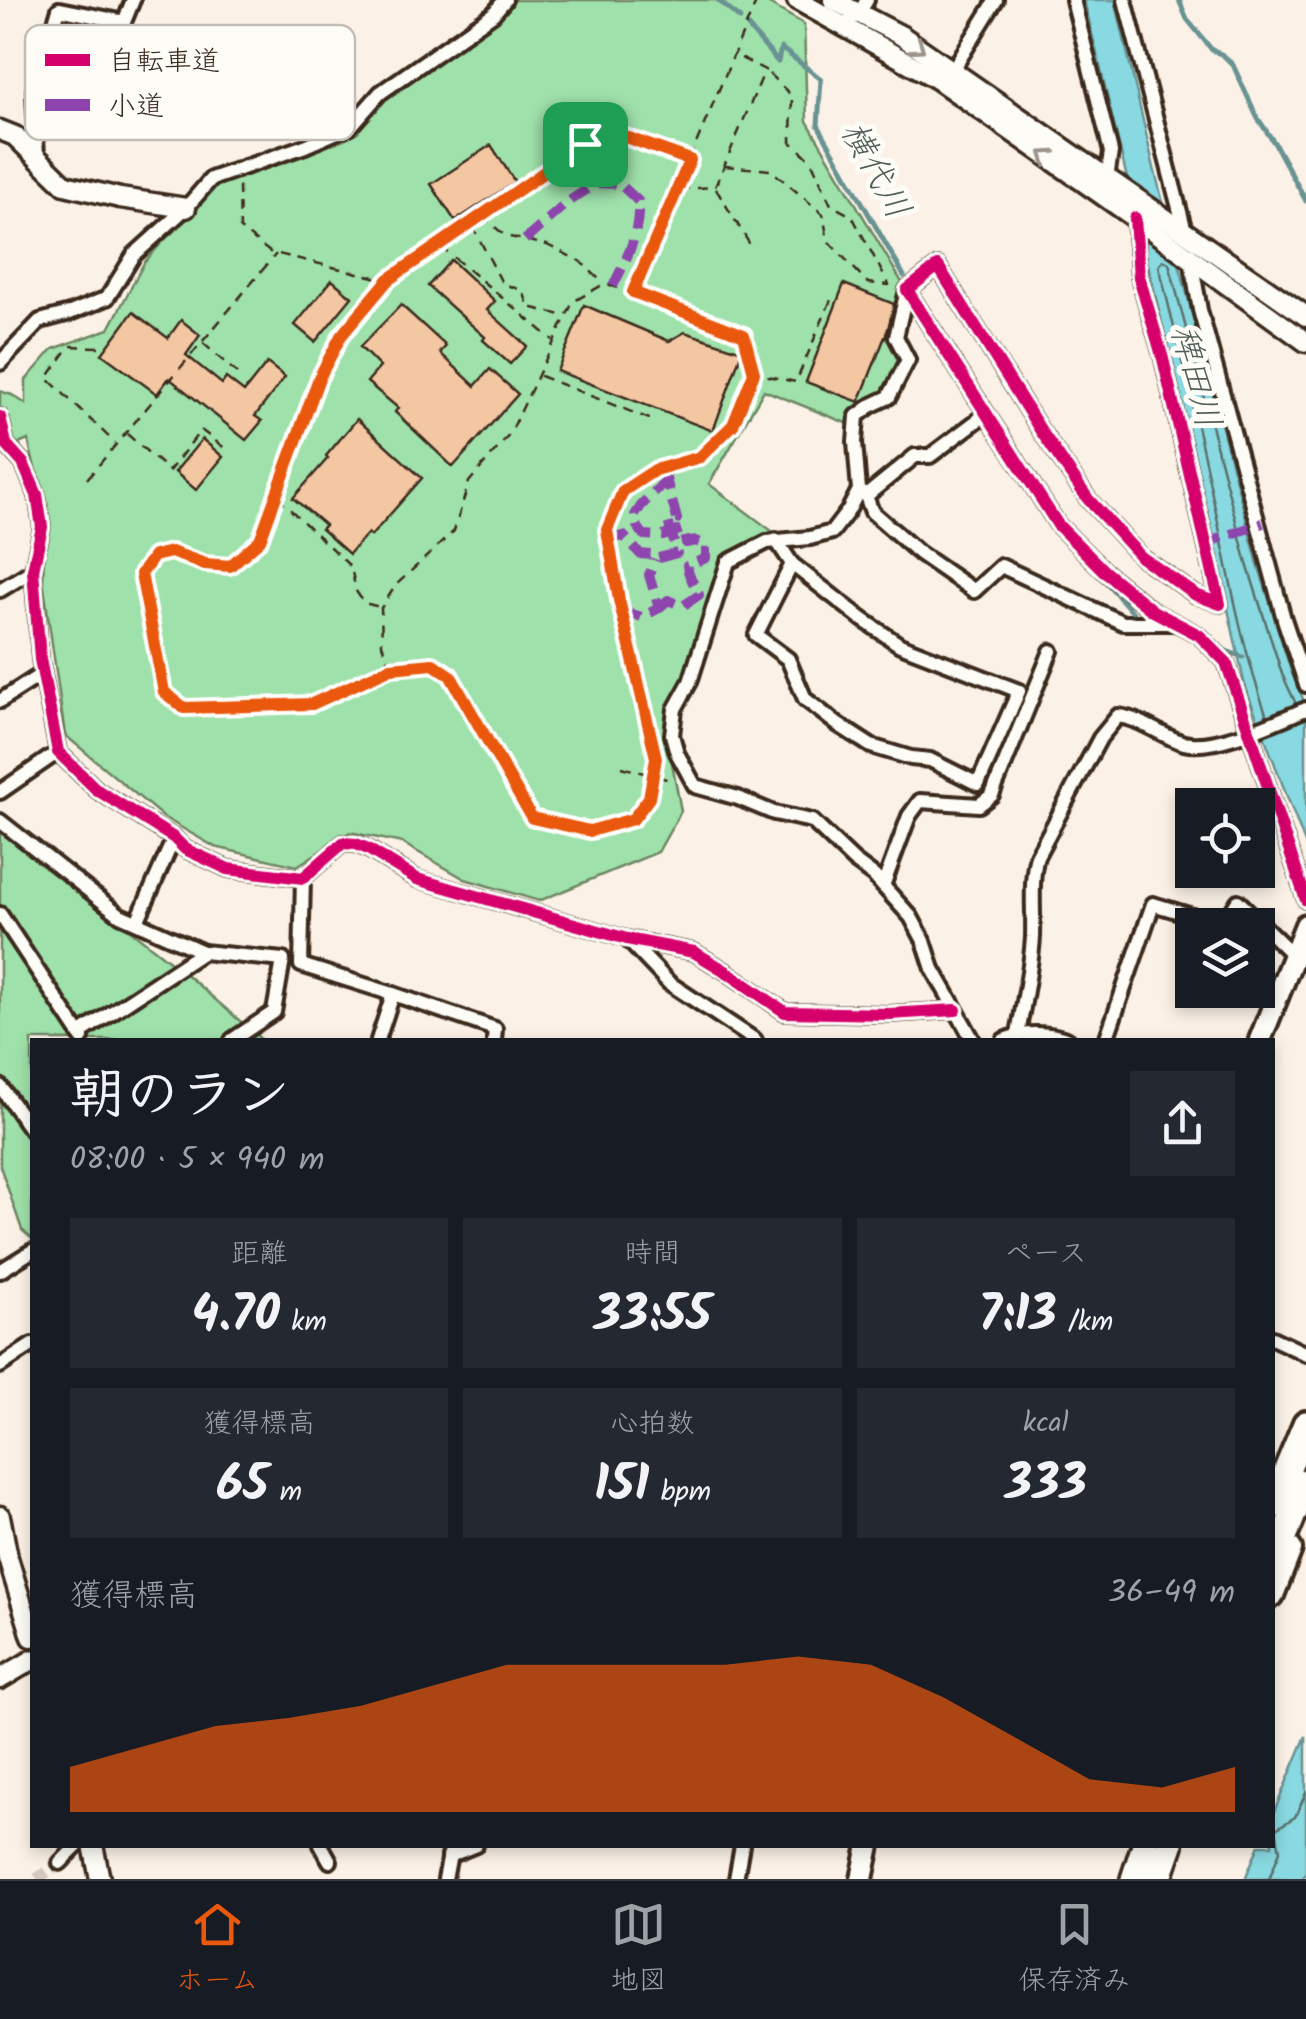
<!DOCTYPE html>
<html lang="ja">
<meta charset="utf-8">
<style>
:root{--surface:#171b24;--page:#242831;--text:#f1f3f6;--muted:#9ea1a6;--line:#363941;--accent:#ea580c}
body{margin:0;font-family:Kalam,"Klee One",sans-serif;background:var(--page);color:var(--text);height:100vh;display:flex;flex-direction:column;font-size:38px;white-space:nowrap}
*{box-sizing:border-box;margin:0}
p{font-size:32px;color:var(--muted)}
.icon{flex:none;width:55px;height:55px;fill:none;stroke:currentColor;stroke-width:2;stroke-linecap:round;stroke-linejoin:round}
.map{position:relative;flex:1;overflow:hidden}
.side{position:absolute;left:30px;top:1038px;width:1245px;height:810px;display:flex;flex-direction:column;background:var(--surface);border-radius:0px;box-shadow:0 5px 15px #0003}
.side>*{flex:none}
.controls{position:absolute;left:1175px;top:788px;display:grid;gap:20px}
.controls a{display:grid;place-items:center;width:100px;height:100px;border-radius:0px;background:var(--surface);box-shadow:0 5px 15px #0003;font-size:50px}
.pin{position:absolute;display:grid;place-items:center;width:85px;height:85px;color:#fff;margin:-42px;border-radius:20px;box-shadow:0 5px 15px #0006}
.round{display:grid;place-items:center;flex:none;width:105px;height:105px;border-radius:0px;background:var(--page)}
.overview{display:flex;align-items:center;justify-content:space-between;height:170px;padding:0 40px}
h1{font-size:55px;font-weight:800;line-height:75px}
.figures{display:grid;grid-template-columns:repeat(3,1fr);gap:15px;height:170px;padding:10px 40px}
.figures div{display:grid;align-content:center;border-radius:0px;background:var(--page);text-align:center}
.figures b{font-size:50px;font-weight:800}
.figures small{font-size:28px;font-weight:400}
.figures p{font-size:28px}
.chart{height:280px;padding:20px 40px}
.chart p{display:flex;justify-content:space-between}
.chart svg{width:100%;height:180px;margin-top:10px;fill:var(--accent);opacity:.7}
.dock{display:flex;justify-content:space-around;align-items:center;height:140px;border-top:2px solid var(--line);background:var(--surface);font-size:28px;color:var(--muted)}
.dock a{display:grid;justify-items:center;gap:5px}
.dock .selected{color:var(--accent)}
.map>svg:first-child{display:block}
</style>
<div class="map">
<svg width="1306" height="1879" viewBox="0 0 1306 1879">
<rect width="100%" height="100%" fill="#fbf1e6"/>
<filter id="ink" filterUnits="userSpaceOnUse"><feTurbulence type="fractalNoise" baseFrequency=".01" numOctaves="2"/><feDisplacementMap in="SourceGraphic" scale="20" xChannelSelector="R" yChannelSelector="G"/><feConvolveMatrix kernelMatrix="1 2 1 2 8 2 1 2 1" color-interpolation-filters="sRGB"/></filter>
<g filter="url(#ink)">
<!-- green -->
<g fill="#9fe1ab" stroke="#6d8664" stroke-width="2.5">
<path d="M509,0h253l42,24 3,97 97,165 -12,47 10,25 -15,35 -16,7 -25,23 -82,-33 -55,94 63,47 -45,25 -38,120 -16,22 -5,44 13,69 -23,41 -119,49 -74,-22 -63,-36 -52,-11 -53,34 -82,-19 -52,-30 -98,-82 -22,-155 3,-68 -18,-72 -28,12v-61l12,4 14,9v-24l27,-31 56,-20 35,-66 69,-79 140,-57 27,-30z"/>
<path d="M0,828l181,142 81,70h-230v199l-10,-9 -22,-64z"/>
</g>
<!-- water -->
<g fill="#88d9e1" stroke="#699393" stroke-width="2.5">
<path d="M1084,0h31l39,168 103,393 34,110 15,35v140l-61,-160 -50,-226z"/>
<path d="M1306,1736v135l-3,8h-58l14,-34h13l1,-31z"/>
</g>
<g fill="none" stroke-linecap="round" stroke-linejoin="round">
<!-- shore -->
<g stroke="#5a706c" stroke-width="2.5">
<path d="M1267,716c-26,-70 -38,-144 -54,-217 -16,-78 -35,-156 -54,-233l4,-6 6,3 78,301 35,110 14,30"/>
<path d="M1269,1879l11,-28 -4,-22 19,-12 11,-24"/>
</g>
<!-- stream -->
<g stroke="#699393" stroke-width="5">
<path d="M718,0l22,19"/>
<path d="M1179,0l8,19 25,31 11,5 10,10 24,52 18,27 31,57"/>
<path d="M747,26l31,36 3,-14 40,31 -3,46 86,151"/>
<path d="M1098,573l37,42 8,3"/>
<path d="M1171,630l12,4"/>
<path d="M1221,649l22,8"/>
</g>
</g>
<!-- building -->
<g fill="#f4c7a3" stroke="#3b2a1e" stroke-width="2.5">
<path d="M491,145l24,37 -60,39 -24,-37z"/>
<path d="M451,260l44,41 -8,9 40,36 -17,18 -27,-24 2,-3 -57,-51z"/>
<path d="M332,280l20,17 -37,45 -20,-17z"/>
<path d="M844,284l50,20 -6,25 -29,73 -53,-20z"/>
<path d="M401,305l45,41 -6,7 35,33 15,-17 28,25 -65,73 -58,-55 3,-4 -31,-26 13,-15 -20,-20z"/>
<path d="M584,305l85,36 16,-9 57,19 -29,80 -156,-60z"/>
<path d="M133,312l35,26 13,-18 19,15 -14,20 36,29 4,-6 18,14 23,-29 18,14 -30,39 7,5 -16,19 -77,-62 -12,16 -55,-40z"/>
<path d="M357,419l65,59 -51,58 -3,-3 -19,21 -28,-25 4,-4 -32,-27 35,-40 -2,-2z"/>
<path d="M202,439l21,18 -27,33 -21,-18z"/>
</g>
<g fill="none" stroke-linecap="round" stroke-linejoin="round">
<!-- minor-tunnel -->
<path stroke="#d5c9be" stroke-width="12" stroke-dasharray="12 6" stroke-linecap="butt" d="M37,1879l23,-16"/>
<defs>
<g id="minor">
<path d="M1073,0l38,152 -4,26"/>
<path d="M1125,0l61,235"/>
<path d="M843,26l16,-13 8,-13"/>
<path d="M952,71l44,-71"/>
<path d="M37,158l-3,-67 25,-82 65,13 9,-22"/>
<path d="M1135,218l4,59 24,82 57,245 -24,-9 -55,-38 -53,-58 -47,-68 -103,-165 -31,24 151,235 47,47 48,39 46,24 27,27 80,238"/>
<path d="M1190,254l10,56 84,309 22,66"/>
<path d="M907,290l-11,47 12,23 -19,37 -17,8 -15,11 -2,26 4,48 -11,21 -16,21 -22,6 -43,4 -39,20 -38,120 -15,27 -3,26 5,18 18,33 43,12 36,15 38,8 42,40 20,15 37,41 13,24 9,28 40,71"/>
<path d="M0,363l40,-42 30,-8 37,-15 27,-43 52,-47 25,-29 94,-33 46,-20 29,-33 113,-79 12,-14"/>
<path d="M0,417l6,27 17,19 14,32 5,32 -9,43 7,89 18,93 39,38 77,48 11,11 43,20 75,9 40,-35 13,1 12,5 49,30 210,60 67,13 33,20 58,40 104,2 67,-4"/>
<path d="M860,491l6,5 49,-40h15l56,-42"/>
<path d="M866,496l6,16 47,41 55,38 27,-25 122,57h50"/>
<path d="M776,540l16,24 -36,71 32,24 17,40 32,25 34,22 40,12 19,2 48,24 41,-93 -119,-46 -38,-26 -70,-55"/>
<path d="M0,590l33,-20"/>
<path d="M0,701l42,-27"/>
<path d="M0,792l58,-40"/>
<path d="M0,821l120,94 83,37 -124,82"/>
<path d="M303,878l-2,87 92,29 102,35 -1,11"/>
<path d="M883,886l26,-70 11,-15 59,4 13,-10 59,-144"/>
<path d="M0,914l82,124"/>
<path d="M137,922l37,-84"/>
<path d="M1223,925l15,-24 56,55"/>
<path d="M628,940l41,43 86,57"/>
<path d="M203,952l80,8 -9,52 -42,28"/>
<path d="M1018,1034c6,-33 13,-64 15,-97 1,-27 -3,-55 4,-81l63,-118 18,-22c24,3 43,20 66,27 30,8 93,-22 122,-34"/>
<path d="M378,1040l15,-46"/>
<path d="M1004,1040c18,-8 45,-8 64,0"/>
<path d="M1106,1040l47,-136 69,21"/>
<path d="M0,1086l32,45"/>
<path d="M0,1271l32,-20"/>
<path d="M1272,1338l34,16"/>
<path d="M0,1366l32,-21"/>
<path d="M321,1845l9,16"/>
<path d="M449,1856l27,-11"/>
<path d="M60,1863l18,-18"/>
<path d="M445,1879l7,-34"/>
<path d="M736,1879l6,-34"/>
</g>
<g id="tertiary">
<path d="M797,0l140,79 198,139 171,124"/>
<path d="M833,0l69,36 404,280"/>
<path d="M0,130l15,6 50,49 55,13 66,10"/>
<path d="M0,1516l8,42 24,79"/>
<path d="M0,1679l32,-19"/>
<path d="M93,1845l7,34"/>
</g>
<g id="primary">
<path d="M1260,1040l46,-115"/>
<path d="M862,1879l7,-34"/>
</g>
<path id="trunk" d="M1272,1595l18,-46"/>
<g id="motorway">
<path d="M1272,1506l34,-82"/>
<path d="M1272,1567l34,-85"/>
<path d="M1134,1879l11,-34"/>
<path d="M1158,1879l12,-34"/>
</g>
</defs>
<!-- minor casing -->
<use href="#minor" stroke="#3b2a1e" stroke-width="20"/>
<!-- tertiary casing -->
<use href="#tertiary" stroke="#3b2a1e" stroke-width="25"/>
<!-- primary casing -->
<use href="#primary" stroke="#3b2a1e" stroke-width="28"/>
<!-- trunk casing -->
<use href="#trunk" stroke="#3b2a1e" stroke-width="30"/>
<!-- motorway casing -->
<use href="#motorway" stroke="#3b2a1e" stroke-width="32"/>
<!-- path -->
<g stroke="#3b2a1e" stroke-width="2.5" stroke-dasharray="10 8" stroke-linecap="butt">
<path d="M561,124l23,19"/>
<path d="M724,166l47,4 52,44 5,27 40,42 21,2 -37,-69 -21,-11 -20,-45 -20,-18 1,-46 -27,-26"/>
<path d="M239,186l1,43 30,23 117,28"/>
<path d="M679,189l36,-2 50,-117 -30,-15"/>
<path d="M716,189l36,59"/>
<path d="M482,215l23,21 42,9 33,16 23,22"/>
<path d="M472,225l30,58 21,8 6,16 36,9"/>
<path d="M440,246l113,94"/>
<path d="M633,292l124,-292"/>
<path d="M203,343l36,32"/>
<path d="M99,347l-29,-1 -23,32 68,65"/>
<path d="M754,373l-21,52 -33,32 -45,13 -32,21 -16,39 12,70 38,157 -8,41 -16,21 -44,12 -58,-13 -81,-143 -17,-11 -42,5 -9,-25 -1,-36 15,-23 58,-54 15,-49 41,-48 63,-132 31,-18 29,8 111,43 10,38 42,9 37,-87"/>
<path d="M540,376l117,46"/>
<path d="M127,434l42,37 32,-41 25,19"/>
<path d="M87,479l189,-225"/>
<path d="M277,497l74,70 5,24 8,12 16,4"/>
<path d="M391,669l-79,35 -128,4 -20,-16 -23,-118 12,-18 18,-3 34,11 25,2 31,-26 58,-163 22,-41 47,-55 197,-137 34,-9 71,25"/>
<path d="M622,767l52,14"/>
</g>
<!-- minor -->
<use href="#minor" stroke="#fdfcf7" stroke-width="12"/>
<!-- tertiary -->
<use href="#tertiary" stroke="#fdfcf7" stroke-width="18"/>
<!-- primary -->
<use href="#primary" stroke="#fdfcf7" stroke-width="20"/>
<!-- trunk -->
<use href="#trunk" stroke="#fdfcf7" stroke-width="22"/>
<!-- motorway -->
<use href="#motorway" stroke="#fdfcf7" stroke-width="25"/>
<!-- quiet -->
<g stroke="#8e44ad" stroke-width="10" stroke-dasharray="20 10" stroke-linecap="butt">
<path d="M525,240l44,-39 28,-18 23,1 18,17c2,33 -11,57 -25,85"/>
<path d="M609,539l15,-3 16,18 12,1 3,4 22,-6 -9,-32 9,-2 -14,-51"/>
<path d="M1203,544l60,-21"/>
<path d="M659,608l9,-8 15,6 16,-11c-4,-11 -11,-18 -12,-29l19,-8v-13l-11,-4 -9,2 -3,-14 -20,7 -19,-1 -7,-9 -2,-11 6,-9 25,-26"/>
<path d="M622,611l20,6 17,-9 -10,-33 6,-16"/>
</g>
<defs>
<g id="cycleway">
<path d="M1135,218l4,59 24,82 57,245 -24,-9 -55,-38 -53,-58 -47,-68 -103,-165 -31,24 151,235 47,47 48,39 46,24 27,27 80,238"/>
<path d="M0,417l6,27 17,19 14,32 5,32 -9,43 7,89 18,93 39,38 77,48 11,11 43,20 75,9 40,-35 13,1 12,5 49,30 210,60 67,13 33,20 58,40 104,2 67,-4"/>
</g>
</defs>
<!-- cycleway casing -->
<use href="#cycleway" stroke="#fdfcf7" stroke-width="19"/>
<!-- cycleway -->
<use href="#cycleway" stroke="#d6006c" stroke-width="12"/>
</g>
<!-- one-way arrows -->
<defs><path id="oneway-chevron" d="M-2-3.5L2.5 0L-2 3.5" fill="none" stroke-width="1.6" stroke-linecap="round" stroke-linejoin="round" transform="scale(2.5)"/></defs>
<g stroke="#9c938a">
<use href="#oneway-chevron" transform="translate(918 47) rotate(35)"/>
<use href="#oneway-chevron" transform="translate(1046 156) rotate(-145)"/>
</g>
</g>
<g fill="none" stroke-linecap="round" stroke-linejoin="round" filter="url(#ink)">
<defs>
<path id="route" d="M620,135l70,25 -57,132 111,43 10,38 -21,52 -33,32 -45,13 -32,21 -16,39 12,70 37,158 -7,40 -16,21 -43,12 -58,-13 -82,-143 -17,-11 -42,4 -79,36 -128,4 -20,-16 -23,-118 13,-18 17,-4 34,12 25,2 30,-26 59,-162 22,-42 47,-56 197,-136z"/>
</defs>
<!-- route casing -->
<use href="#route" stroke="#fff" stroke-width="20"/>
<!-- route -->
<use href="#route" stroke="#ea580c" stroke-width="12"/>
</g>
<g text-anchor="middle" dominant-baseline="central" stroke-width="10" stroke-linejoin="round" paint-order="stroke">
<!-- water labels -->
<g font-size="35" font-style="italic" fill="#525f58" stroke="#fdfcf7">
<text transform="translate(874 171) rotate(61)">横代川</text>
<text transform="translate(1194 377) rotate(75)">稗田川</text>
</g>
</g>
<!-- legend -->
<rect x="25" y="25" width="330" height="115" rx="15" fill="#fdfcf7" stroke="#c3bdb6" stroke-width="2.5"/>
<rect x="45" y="54" width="45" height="12" fill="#d6006c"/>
<rect x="45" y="99" width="45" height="12" fill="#8e44ad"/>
<g font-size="28" fill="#3b2a1e">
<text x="108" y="70">自転車道</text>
<text x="108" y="115">小道</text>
</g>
</svg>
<div class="controls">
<a><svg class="icon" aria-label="locate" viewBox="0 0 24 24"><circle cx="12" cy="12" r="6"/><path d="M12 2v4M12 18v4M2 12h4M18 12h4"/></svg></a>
<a><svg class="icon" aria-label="layers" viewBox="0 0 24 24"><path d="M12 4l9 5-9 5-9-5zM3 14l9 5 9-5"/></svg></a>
</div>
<div class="pin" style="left:585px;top:144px;background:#1e9e55"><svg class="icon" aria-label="arrive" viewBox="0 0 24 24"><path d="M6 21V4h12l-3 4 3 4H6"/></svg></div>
<section class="side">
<div class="overview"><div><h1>朝のラン</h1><p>08:00 · 5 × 940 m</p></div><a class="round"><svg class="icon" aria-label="share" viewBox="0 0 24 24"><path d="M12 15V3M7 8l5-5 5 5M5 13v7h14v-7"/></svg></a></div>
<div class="figures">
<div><p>距離</p><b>4.70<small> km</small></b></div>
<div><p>時間</p><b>33:55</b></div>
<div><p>ペース</p><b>7:13<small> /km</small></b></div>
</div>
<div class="figures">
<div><p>獲得標高</p><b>65<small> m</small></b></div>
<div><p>心拍数</p><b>151<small> bpm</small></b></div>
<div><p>kcal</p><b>333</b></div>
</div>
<div class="chart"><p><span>獲得標高</span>36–49 m</p>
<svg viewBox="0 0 160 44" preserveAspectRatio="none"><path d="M0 44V33L10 28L20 23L30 21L40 18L50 13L60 8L70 8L80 8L90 8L100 6L110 8L120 16L130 26L140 36L150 38L160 33V44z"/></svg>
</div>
</section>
</div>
<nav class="dock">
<a class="selected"><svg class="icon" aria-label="home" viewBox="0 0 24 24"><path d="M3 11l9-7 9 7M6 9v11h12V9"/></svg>ホーム</a>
<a><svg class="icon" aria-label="map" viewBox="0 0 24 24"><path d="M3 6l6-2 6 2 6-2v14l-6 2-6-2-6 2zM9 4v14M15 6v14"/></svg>地図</a>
<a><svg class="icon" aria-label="saved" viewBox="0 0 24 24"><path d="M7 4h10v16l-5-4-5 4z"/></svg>保存済み</a>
</nav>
